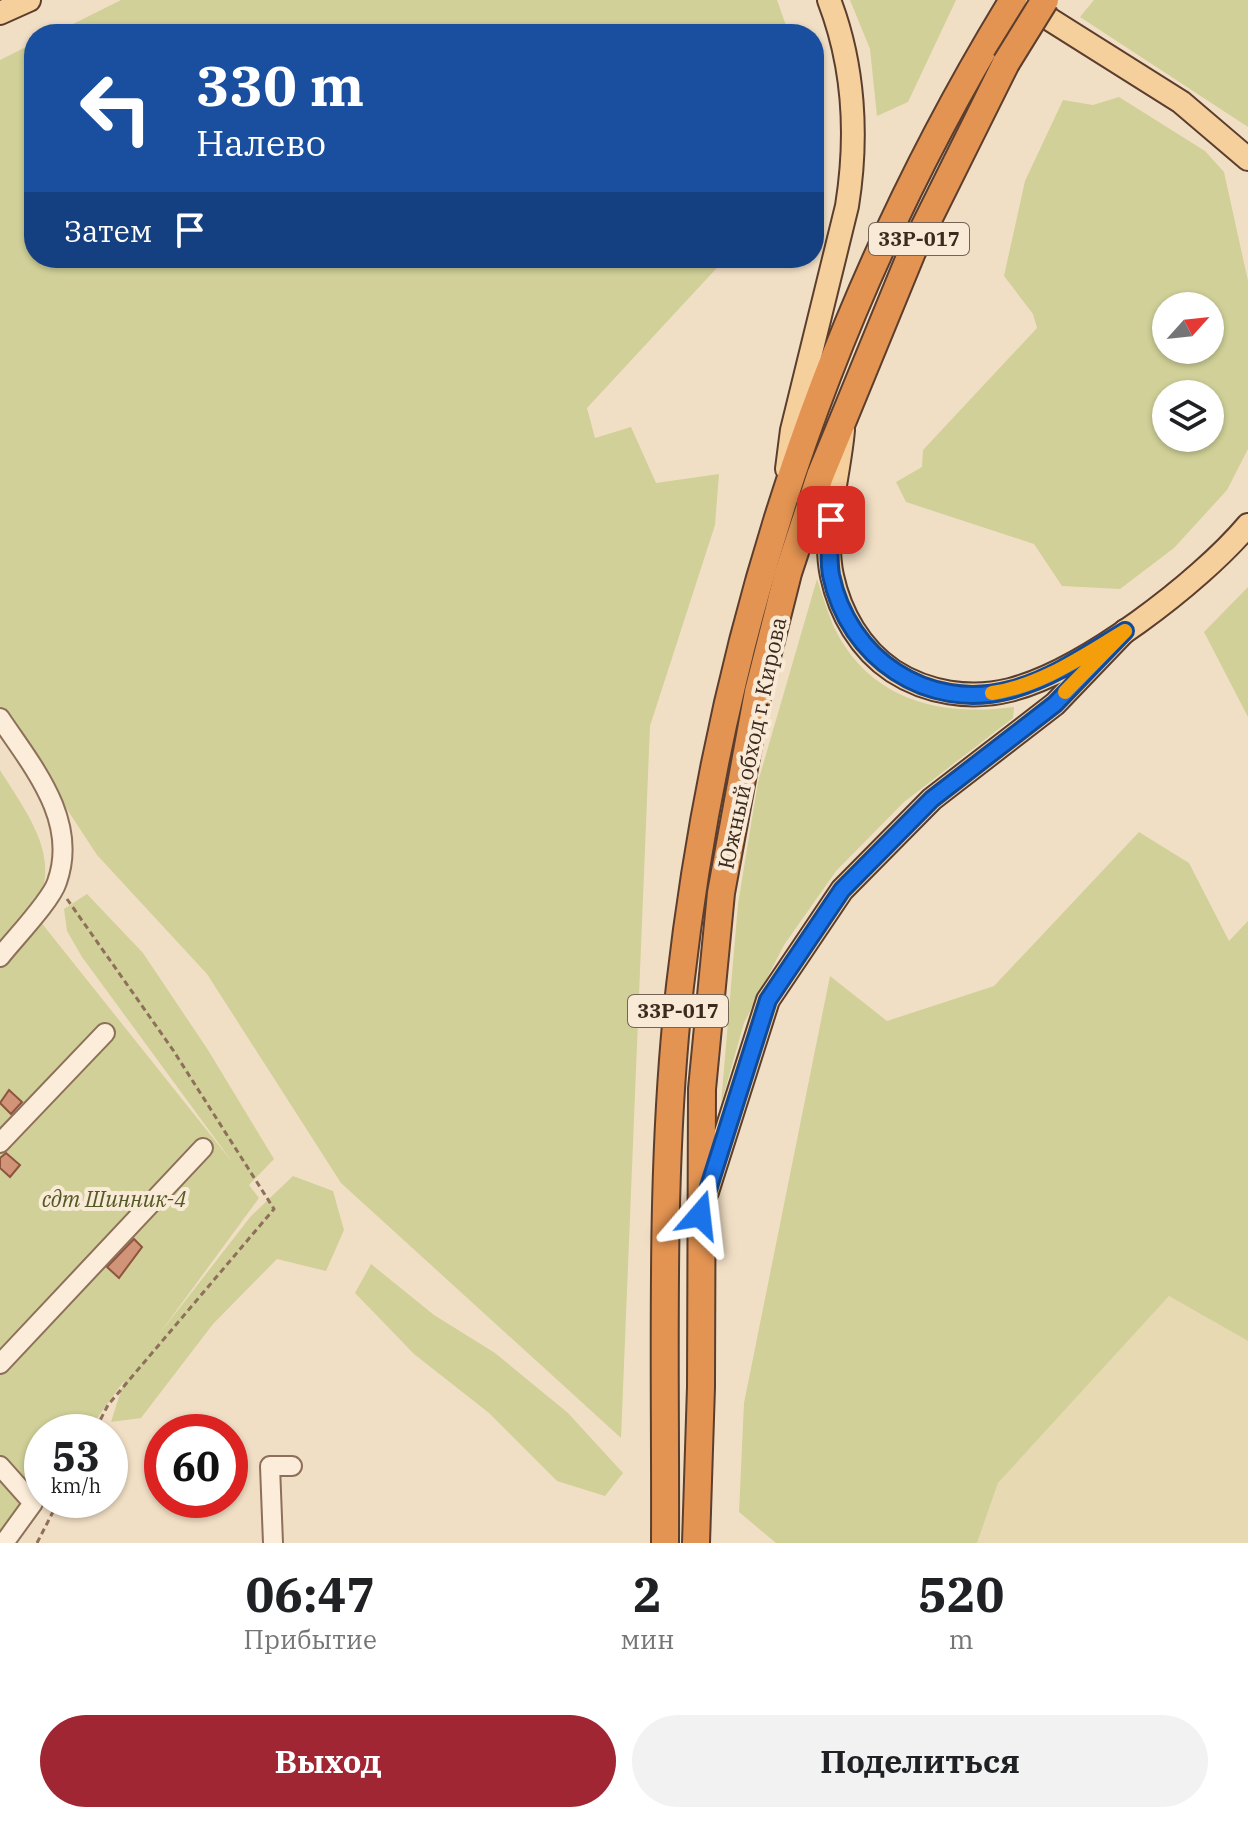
<!DOCTYPE html>
<html lang="ru">
<head>
<meta charset="utf-8">
<style>
  :root { --surface:#fff; --page:#f2f2f2; --text:#202124; --muted:#757577; --accent:#a02634 }
  body { margin:0; font-family:"IBM Plex Serif",serif; background:var(--page); color:var(--text); height:100vh; display:flex; flex-direction:column; font-size:30px; white-space:nowrap }
  * { box-sizing:border-box; margin:0 }
  p { font-size:26px; color:var(--muted) }
  .icon { flex:none; width:44px; height:44px; fill:none; stroke:currentColor; stroke-width:2; stroke-linecap:round; stroke-linejoin:round }
  .map { position:relative; height:1543px; overflow:hidden }
  .drawer { display:flex; flex-direction:column; background:var(--surface); flex:1 }
  .drawer>* { flex:none }
  .top-card { position:absolute; left:24px; top:24px; width:800px; height:244px; border-radius:32px; box-shadow:0 2px 6px #0004; background:#1a4fa0; color:#fff; overflow:hidden }
  .needle { width:52px; rotate:63deg }
  .fabs { position:absolute; left:1152px; top:292px; display:grid; gap:16px }
  .fabs a { display:grid; place-items:center; width:72px; height:72px; border-radius:50%; background:var(--surface); box-shadow:0 2px 6px #0004; font-size:40px }
  .speed { position:absolute; left:24px; top:1414px; display:flex; gap:16px; font-size:40px; font-weight:700; text-align:center }
  .speed>* { display:grid; place-content:center; width:104px; height:104px; border-radius:50%; background:var(--surface); box-shadow:0 2px 6px #0004; line-height:1 }
  .speed small { font-size:20px; font-weight:400 }
  .speed .limit { border:12px solid #d22; background:#fff; color:#111 }
  .pin { position:absolute; display:grid; place-items:center; width:68px; height:68px; color:#fff; margin:-34px; border-radius:16px; box-shadow:0 4px 12px #0006 }
  .me { position:absolute; width:88px; margin:-44px; rotate:17deg; stroke-linejoin:round; filter:drop-shadow(0 0 6px #0008) }
  .turn { display:flex; align-items:center; gap:28px; height:168px; padding:0 40px; font-size:36px }
  .turn .icon { width:104px; height:104px; stroke-width:2.5 }
  .turn b { display:block; font-size:56px; line-height:68px }
  .then { display:flex; align-items:center; height:76px; padding:0 40px; background:#0003; gap:16px; font-size:30px }
  .eta { display:flex; justify-content:space-evenly; align-items:center; height:136px; text-align:center }
  .eta b { font-size:48px; font-weight:800; line-height:56px }
  .action { display:flex; gap:16px; margin-top:auto; padding:16px 40px }
  .action a { flex:1; height:92px; border-radius:48px; background:var(--accent); color:#fff; font-size:32px; font-weight:800; line-height:92px; text-align:center }
  .action a+a { background:var(--page); color:var(--text) }
  .map>svg:first-child { display:block }
  .farmland { fill:#e7d9b2 }
  .green { fill:#d0d098; fill-rule:evenodd }
  .building { fill:#d19479; stroke:#8e553e; stroke-width:2 }
  .lines { fill:none; stroke-linecap:round; stroke-linejoin:round }
  .minor-casing { stroke:#8e705a; stroke-width:22 }
  .major-casing { stroke:#5b3e2e; stroke-width:26 }
  .highway-casing { stroke:#5b3e2e; stroke-width:30 }
  .path { stroke:#8e705a; stroke-width:3; stroke-dasharray:6 4; stroke-linecap:butt }
  .minor { stroke:#fbedd9; stroke-width:18 }
  .major { stroke:#f6d09c; stroke-width:22 }
  .highway { stroke:#e49452; stroke-width:26 }
  .highway-bridge-casing { stroke:#5b3e2e; stroke-width:30; stroke-linecap:butt }
  .highway-bridge { stroke:#e49452; stroke-width:26 }
  .route-casing { stroke:#114b97; stroke-width:20 }
  .route { stroke:#1a73e8; stroke-width:14 }
  .slow { stroke:#f59e0b; stroke-width:14 }
  .labels { text-anchor:middle; stroke-width:8; stroke-linejoin:round; paint-order:stroke }
  .shield { fill:#f8ead6; stroke:#756455; stroke-width:2 }
  .shield-label { font-size:20px; font-weight:bold; fill:#3d2a1e }
  .street-label { font-size:22px; fill:#3d2a1e; stroke:#f8ead6 }
  .park-label { font-size:22px; font-style:italic; fill:#535a24; stroke:#f8ead6 }
</style>
</head>
<body>
<div class="map">
<svg width="1248" height="1543" viewBox="0 0 1248 1543">
  <rect width="100%" height="100%" fill="#f1dfc5"/>
  <path class="farmland" d="M1169 1296 1248 1341V1543H977L998 1483Z"/>
  <g class="green">
    <path d="M121 0H777L789 34H53Z"/>
    <path d="M850 0H956L908 102 877 116 870 49Z"/>
    <path d="M1094 0H1248V127L1080 17Z"/>
    <path d="M34 43V258H726L587 408 595 438 631 427 656 483 719 474 715 525 650 726 621 1438 341 1183 207 974 97 855 0 707V60Z"/>
    <path d="M1119 97 1205 151 1224 172 1248 281V449L1227 490 1174 548 1120 589 1062 586 1034 544 906 502 896 482 922 467 923 450 1037 328 1033 314 1004 276 1025 181 1063 100 1093 105ZM1166 306H1210V350H1166ZM1166 394H1210V438H1166Z"/>
    <path d="M817 579C822 594 827 610 833 625 868 700 939 717 1014 707L1013 718 904 802 836 871 784 945 744 1023 721 1104 738 904 758 782Z"/>
    <path d="M1248 587V717L1204 632Z"/>
    <path d="M0 770C22 806 58 850 41 895 33 914 13 933 0 949Z"/>
    <path d="M1139 832 1189 863 1229 941 1248 921V1341L1169 1296 998 1483 977 1543H776L739 1512 744 1403 830 976 887 1021 994 986Z"/>
    <path d="M87 894 143 953 208 1050 274 1159 249 1185 259 1198 157 1337 251 1216 293 1176 333 1191 344 1230 326 1271 277 1259 213 1324 141 1418 111 1422 124 1381 87 1432H42V1494L15 1543H0V961L36 916 233 1163 82 957 67 931 64 909Z"/>
    <path d="M371 1264 434 1315 495 1353 568 1413 623 1473 605 1496 557 1481 489 1413 414 1354 355 1293Z"/>
  </g>
  <g class="building">
    <path d="M9 1090 22 1102 11 1114 0 1103Z"/>
    <path d="M6 1153 20 1165 10 1177 0 1168V1158Z"/>
    <path d="M134 1239 142 1247 119 1278 107 1267Z"/>
  </g>
  <g class="lines">
    <defs>
      <g id="minor">
        <path d="M0 718C32 766 79 820 57 882 51 901 14 939 0 957"/>
        <path d="M0 1143 105 1033"/>
        <path d="M0 1364 203 1148"/>
        <path d="M0 1466 33 1503 4 1543"/>
        <path d="M273 1543 270 1466H292"/>
      </g>
      <g id="major">
        <path d="M1019 0 1181 102 1248 159"/>
        <path d="M0 13 29 0"/>
        <path d="M843 430C839 477 822 529 832 576 840 613 860 649 893 671 927 693 970 700 1010 690 1084 671 1199 583 1248 525"/>
        <path d="M787 469 792 430 847 206C858 137 854 65 829 0"/>
        <path d="M707 1192 768 1000 842 890 932 799 1055 704 1125 631"/>
      </g>
      <g id="highway">
        <path d="M665 1543C666 1358 659 1170 680 986 720 635 828 302 1013 0"/>
        <path d="M696 1543 701 1387 702 1089 721 893 758 692 788 573 820 476 912 252 1006 63"/>
      </g>
    </defs>
    <use href="#minor" class="minor-casing"/>
    <use href="#major" class="major-casing"/>
    <use href="#highway" class="highway-casing"/>
    <g class="path">
      <path d="M67 899 173 1050 274 1209 108 1405 94 1432"/>
      <path d="M37 1543 59 1500"/>
    </g>
    <use href="#minor" class="minor"/>
    <use href="#major" class="major"/>
    <use href="#highway" class="highway"/>
    <defs>
      <path id="highway-bridge" d="M1006 63 1045 0"/>
    </defs>
    <use href="#highway-bridge" class="highway-bridge-casing"/>
    <use href="#highway-bridge" class="highway-bridge"/>
  </g>
  <g class="lines">
    <defs>
      <path id="route" d="M700 1215 768 1000 842 890 932 799 1055 704 1125 631C1089 653 1052 679 1010 690 927 712 848 658 831 575 828 557 830 538 831 520"/>
    </defs>
    <use href="#route" class="route-casing"/>
    <use href="#route" class="route"/>
    <path class="slow" d="M992 693C1041 686 1083 656 1125 631L1065 692"/>
  </g>
  <g class="labels">
    <g class="shield">
      <rect x="869" y="223" width="100" height="32" rx="6"/>
      <rect x="628" y="995" width="100" height="32" rx="6"/>
    </g>
    <g class="shield-label">
      <text x="919" y="246">33Р-017</text>
      <text x="678" y="1018">33Р-017</text>
    </g>
    <g class="street-label">
      <text transform="translate(752 743) rotate(-78)" y="8">Южный обход г. Кирова</text>
    </g>
    <g class="park-label">
      <text x="114" y="1207">сдт Шинник-4</text>
    </g>
  </g>
</svg>
<div class="fabs">
<a><svg class="needle" viewBox="-14 -14 28 28"><path d="M0-13l5 13h-10z" fill="#e53935"/><path d="M0 13l5-13h-10z" fill="#757577"/></svg></a>
<a><svg class="icon" aria-label="layers" viewBox="0 0 24 24"><path d="M12 4l9 5-9 5-9-5zM3 14l9 5 9-5"/></svg></a>
</div>
<div class="speed"><div>53<small>km/h</small></div><div class="limit">60</div></div>
<div class="pin" style="left:831px;top:520px;background:#d93025"><svg class="icon" aria-label="arrive" viewBox="0 0 24 24"><path d="M6 21V4h12l-3 4 3 4H6"/></svg></div>
<svg class="me" style="left:700px;top:1215px" viewBox="-20 -20 40 40"><path d="M0-17L14 15 0 8-14 15z" fill="#1a73e8" stroke="#fff" stroke-width="4"/></svg>
<div class="top-card">
<div class="turn"><svg class="icon" aria-label="left" viewBox="0 0 24 24"><path d="M17 20v-9H6M10 6l-5 5 5 5"/></svg><div><b>330 m</b>Налево</div></div>
<div class="then">Затем<svg class="icon" aria-label="arrive" viewBox="0 0 24 24"><path d="M6 21V4h12l-3 4 3 4H6"/></svg></div>
</div>
</div>
<section class="drawer">
<div class="eta">
<div><b>06:47</b><p>Прибытие</p></div>
<div><b>2</b><p>мин</p></div>
<div><b>520</b><p>m</p></div>
</div>
<div class="action"><a>Выход</a><a>Поделиться</a></div>
</section>
</body>
</html>
